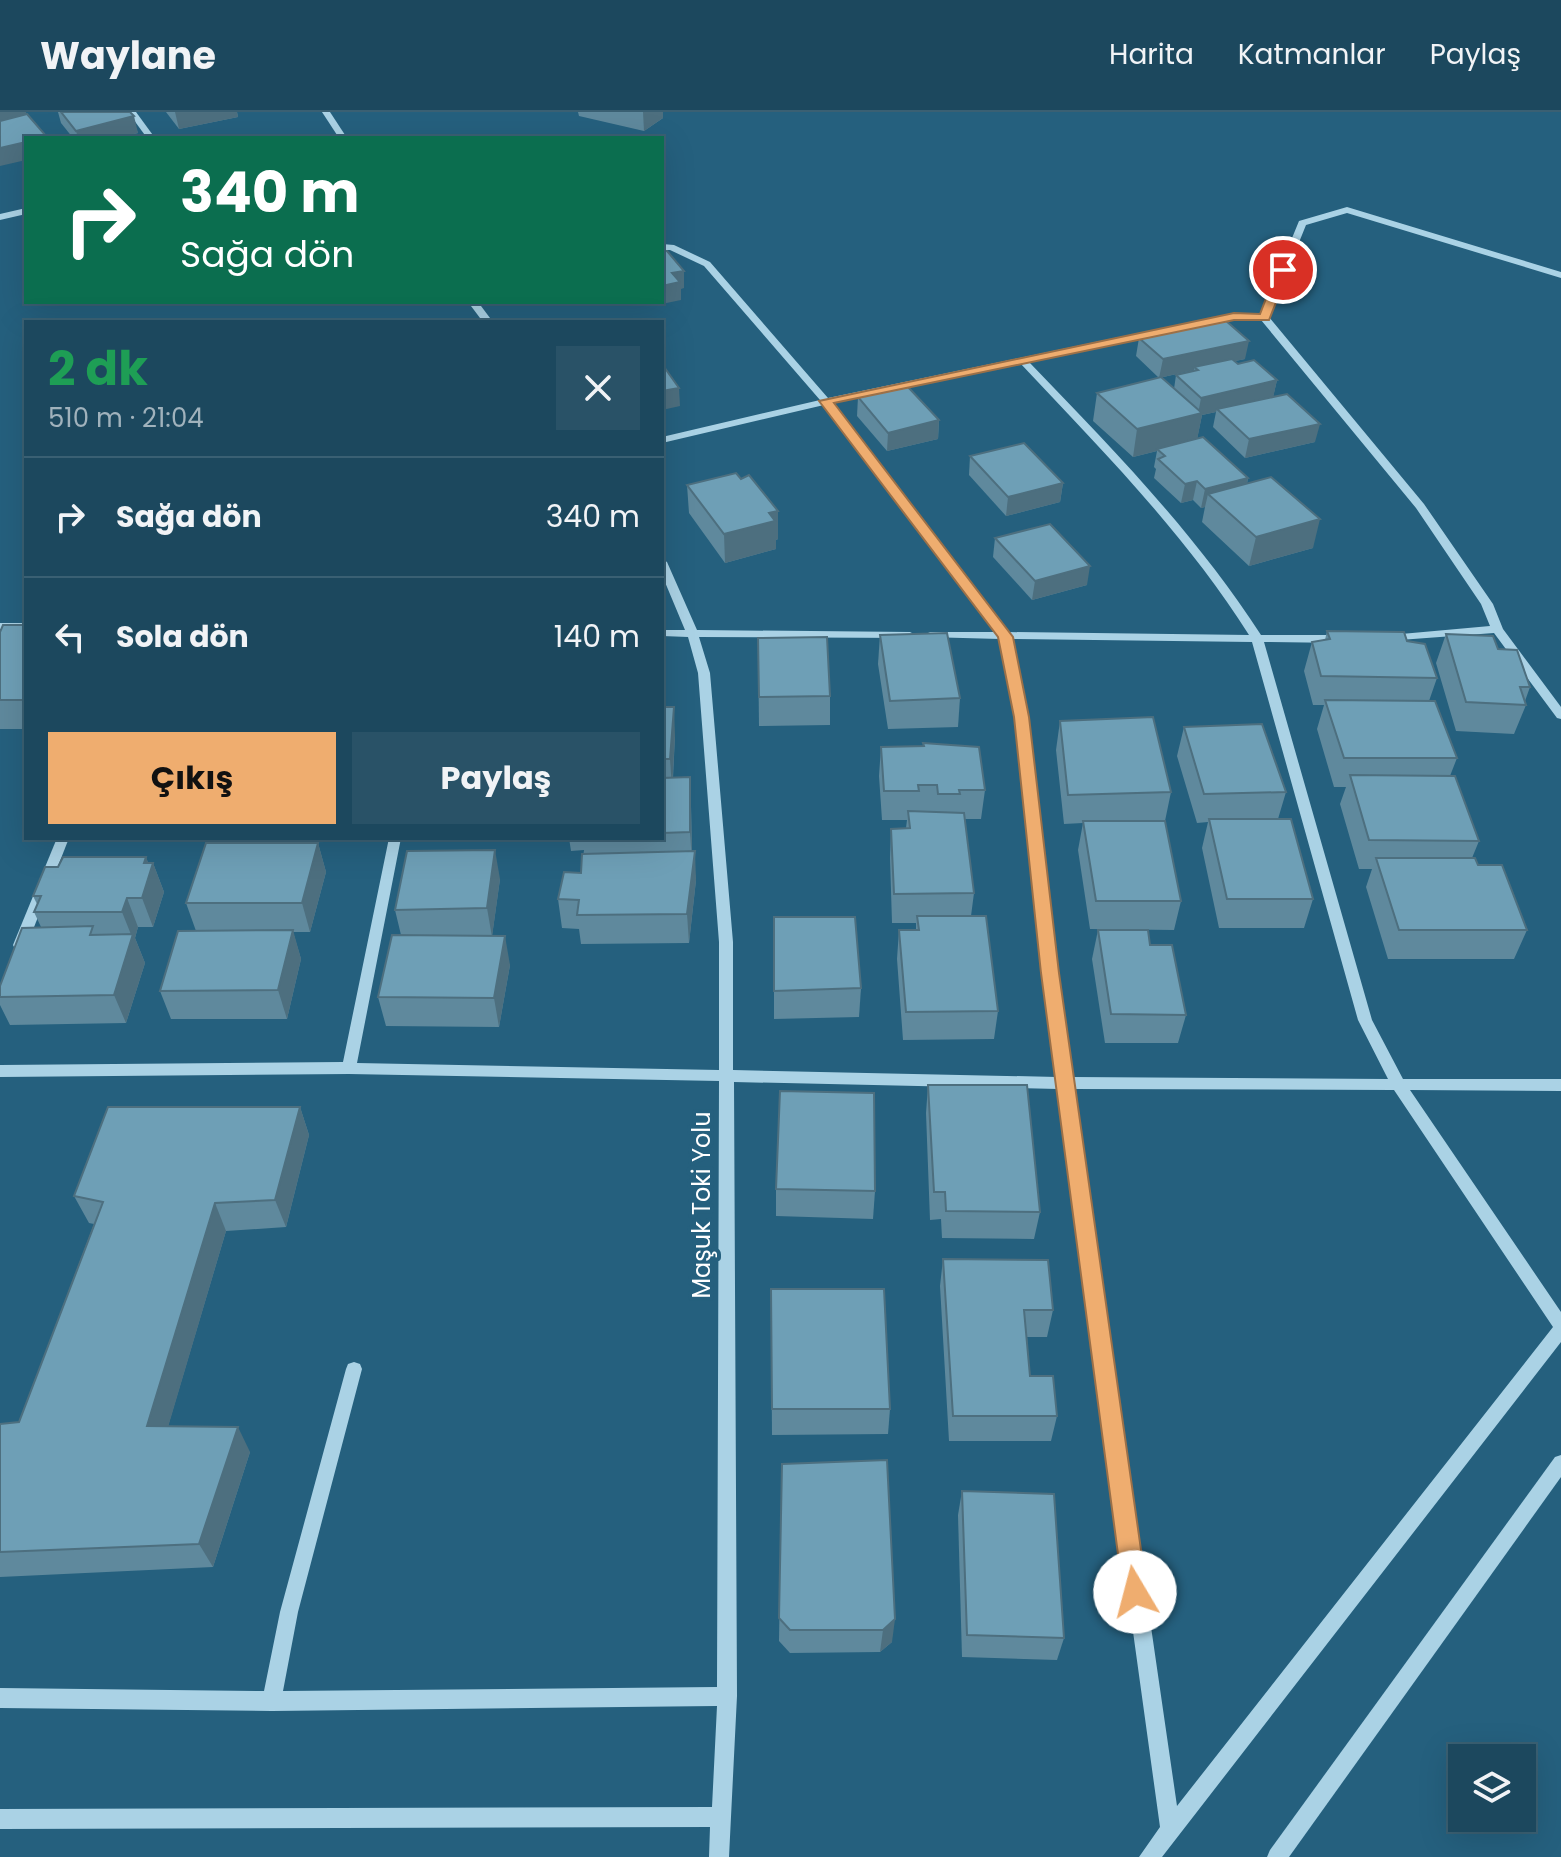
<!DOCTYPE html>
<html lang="tr">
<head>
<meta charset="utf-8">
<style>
  :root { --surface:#1c485e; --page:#295267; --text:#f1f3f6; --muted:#a0b2bc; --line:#3a6073; --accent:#efad6f }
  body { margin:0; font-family:Poppins,sans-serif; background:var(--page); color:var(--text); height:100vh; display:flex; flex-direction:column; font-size:30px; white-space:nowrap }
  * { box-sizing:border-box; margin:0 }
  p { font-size:26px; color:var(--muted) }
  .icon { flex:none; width:44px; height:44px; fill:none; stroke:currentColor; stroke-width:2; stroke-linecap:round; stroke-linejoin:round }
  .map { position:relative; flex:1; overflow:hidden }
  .sheet { position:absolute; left:24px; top:208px; width:640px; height:520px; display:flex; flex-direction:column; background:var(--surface); border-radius:0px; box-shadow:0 8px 32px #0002,0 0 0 2px var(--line) }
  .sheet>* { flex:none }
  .hud { position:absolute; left:24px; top:24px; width:640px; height:168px; border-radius:0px; box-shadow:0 8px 32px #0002,0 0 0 2px var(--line); background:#0b6e4f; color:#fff; overflow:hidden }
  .controls { position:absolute; left:1448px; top:1632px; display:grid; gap:16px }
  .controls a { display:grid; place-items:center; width:88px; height:88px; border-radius:0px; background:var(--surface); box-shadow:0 8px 32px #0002,0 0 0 2px var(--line); font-size:40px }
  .pin { position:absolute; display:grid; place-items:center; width:68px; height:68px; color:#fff; margin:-34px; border:4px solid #fff; border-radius:50%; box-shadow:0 2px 8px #0007 }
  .me { position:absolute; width:88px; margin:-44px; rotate:352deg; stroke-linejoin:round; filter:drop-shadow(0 0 6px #0008) }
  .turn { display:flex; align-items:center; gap:28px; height:168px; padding:0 24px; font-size:36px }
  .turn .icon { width:104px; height:104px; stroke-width:2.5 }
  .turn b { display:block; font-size:56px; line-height:68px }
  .round { display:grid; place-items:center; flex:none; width:84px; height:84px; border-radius:0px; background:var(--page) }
  .head { display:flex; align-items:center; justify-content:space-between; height:136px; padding:0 24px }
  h1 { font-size:48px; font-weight:700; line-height:60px; color:#1e9e55 }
  .action { display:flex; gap:16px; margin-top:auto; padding:16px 24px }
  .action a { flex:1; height:92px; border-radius:0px; background:var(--accent); color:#111; font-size:32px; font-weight:700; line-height:92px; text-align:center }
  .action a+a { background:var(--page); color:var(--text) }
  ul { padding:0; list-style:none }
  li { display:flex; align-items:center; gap:24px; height:120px; padding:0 24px; border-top:2px solid var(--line) }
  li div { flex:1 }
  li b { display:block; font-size:30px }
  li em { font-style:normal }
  header { display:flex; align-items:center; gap:48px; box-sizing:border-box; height:112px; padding:0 40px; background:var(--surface); border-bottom:2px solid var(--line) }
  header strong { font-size:38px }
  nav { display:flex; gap:44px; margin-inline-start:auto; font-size:28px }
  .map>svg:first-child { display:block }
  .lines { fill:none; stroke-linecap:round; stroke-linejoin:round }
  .minor { fill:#aad2e5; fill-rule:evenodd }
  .wall { fill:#5f899d }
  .shaded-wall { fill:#4d6f7f }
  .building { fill:#6e9fb6; stroke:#4d6f7f; stroke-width:2 }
  .route { fill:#efad6f; stroke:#9b7048; stroke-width:2 }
  .labels { text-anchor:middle; stroke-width:8; stroke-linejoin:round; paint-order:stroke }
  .street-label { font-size:24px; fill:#fff; stroke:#25607e }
</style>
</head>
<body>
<header>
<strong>Waylane</strong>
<nav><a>Harita</a><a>Katmanlar</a><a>Paylaş</a></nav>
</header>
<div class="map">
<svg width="1561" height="1745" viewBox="0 0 1561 1745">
  <rect width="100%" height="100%" fill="#25607e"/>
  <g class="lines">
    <g class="minor">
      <path d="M128 0H136L155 26H147Z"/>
      <path d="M322 0H330L347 26H339Z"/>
      <path d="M1347 95 1561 160V166L1347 101 1306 113 1269 205 1424 392 1493 492 1503 517 1561 595V607L1557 606 1494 521 1386 529V525L1390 523 1490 514 1481 492 1416 396 1261 208 1234 207 1029 250C1112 336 1195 421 1261 523H1342L1348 527 1342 531 1264 530 1372 908 1403 967H1561V979L1410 978 1561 1200V1230L1162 1745H1139L1160 1715 1058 977 734 970 737 1584 729 1745H709L710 1715 0 1717V1697L712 1695 717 1594 272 1599 0 1596V1576L264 1579 280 1500 346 1257 348 1252 354 1250 360 1252 362 1257 298 1500 283 1579 717 1575 719 969 349 962 0 965V953L343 950 389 726H401L357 951 719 958V830L698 561 688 525 662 524V518H685L662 463V447L667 450 697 518 910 520 916 523 910 526 699 525 710 561 733 830V958L1057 965 1015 605 1000 527 926 525 924 523 930 520H995L824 293 662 331V325L820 288 704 154 670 138H662V132L674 133 710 150 828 286 1234 201 1261 202 1299 109ZM1020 251C1102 338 1185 422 1249 523L1007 520 832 291ZM1011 527 1252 530 1358 908 1388 967 1072 965 1027 605ZM1073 977 1394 978 1553 1215 1177 1694Z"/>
      <path d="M26 96V102L0 108V102Z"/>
      <path d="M468 190H478L493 210H483Z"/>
      <rect x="0" y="511" width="26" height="6"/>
      <path d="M57 726H69L27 833 20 838 15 837 13 833Z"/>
      <path d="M1561 1343V1365L1289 1745H1267L1270 1738 1555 1345Z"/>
    </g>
  </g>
  <g class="wall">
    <path d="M58 0H130L138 21 118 26H73L61 11Z"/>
    <path d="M166 0H237L238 5 179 17Z"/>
    <path d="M578 0H663V6L644 19 579 4Z"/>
    <path d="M1139 226 1245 247 1235 249 1238 252 1277 268 1273 285 1315 330 1245 346 1213 315 1216 300 1202 303 1197 327 1248 366 1247 372 1313 436 1249 454 1202 410 1205 395 1201 396 1193 388 1181 391 1154 366 1156 357 1154 355 1157 339 1133 345 1093 309 1097 281 1174 277 1176 263 1194 259V258L1159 266 1136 244Z"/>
    <path d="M858 285 939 308 938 327 887 339 857 304Z"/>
    <path d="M970 344 1063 371 1060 390 1006 404 969 363Z"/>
    <path d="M687 373 778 427 776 428V437L725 451 689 401Z"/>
    <path d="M995 426 1087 473 1032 488 993 445Z"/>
    <path d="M26 513V617H0V520Z"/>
    <path d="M1327 519 1407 529 1437 566 1429 589 1457 646 1450 664 1479 729 1472 746 1527 818 1514 847H1388L1366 775 1372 757H1359L1340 692 1346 675H1334L1317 617 1324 593H1313L1304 559 1312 530 1325 528Z"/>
    <path d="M1446 522 1498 537 1530 575 1525 589 1526 593 1514 622 1456 619 1436 551Z"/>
    <path d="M880 523 960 586 958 615 888 617 878 552Z"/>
    <path d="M758 526 830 584V613L759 614Z"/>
    <path d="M662 595 675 624 673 666 691 694 692 739 696 768 689 831 581 832 579 817 562 816 558 787 581 761 584 738 571 739 569 726H662Z"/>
    <path d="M1060 609 1171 680 1165 709 1181 789 1174 818 1090 817 1078 738 1083 711 1064 712 1056 638Z"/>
    <path d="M1184 615 1286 680 1278 707 1313 787 1304 816H1219L1202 736 1208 710 1197 711 1177 644Z"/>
    <path d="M923 631 985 678 981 707H965L974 781 971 804 998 899 994 927 903 928 897 847 899 818H916V811H892L890 746 891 717 906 716 907 708H882L879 664 881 635 923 634Z"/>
    <path d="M231 726H327L326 730 232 731Z"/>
    <path d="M318 731 326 760 310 820H293L301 847 287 907H171L160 879 196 819 186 791Z"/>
    <path d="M146 745 148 751H153L164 780 153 815H138L135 826 145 851 126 911 10 913 0 893V874L41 815 34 800 37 792 33 784 58 755Z"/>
    <path d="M500 767 492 824 510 853 499 915 386 914 378 885 401 823 395 798Z"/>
    <path d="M774 805 861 876 859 905 774 907Z"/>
    <path d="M1098 818 1150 833 1186 903 1178 931H1105L1092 847Z"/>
    <path d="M928 973 1040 1100 1034 1127 942 1126 941 1107 930 1108 926 1001Z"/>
    <path d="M300 995 309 1023 286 1115 226 1119 168 1314 250 1340 213 1455 0 1465V1312L19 1310 94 1112 89 1111 74 1084Z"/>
    <path d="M776 1077 875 1079 873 1107 776 1104Z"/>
    <path d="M943 1147 1053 1198 1047 1225H1027L1030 1264 1057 1304 1051 1329H949L940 1174Z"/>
    <path d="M771 1177 890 1297 888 1322 772 1323Z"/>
    <path d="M782 1352 892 1530 880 1540 790 1541 779 1529Z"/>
    <path d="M962 1379 1064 1526 1057 1548 962 1545 958 1403Z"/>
  </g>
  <g class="shaded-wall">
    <path d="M0 0H26L29 11 0 17Z"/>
    <path d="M175 0H237L238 5 179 17Z"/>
    <path d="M643 0H663V6L644 19Z"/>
    <path d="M134 4 138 21 118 26H78L76 19Z"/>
    <path d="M26 30V48L0 54V36Z"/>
    <path d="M684 159V176L681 177V188L652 194V190H662V174L672 161Z"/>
    <path d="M1249 229 1245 247 1197 257 1194 255V258L1159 266 1163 247Z"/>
    <path d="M1277 268 1273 286 1217 297 1216 300 1202 303 1197 328 1157 337V339L1133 345 1137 317 1198 302 1201 286Z"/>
    <path d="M679 276 680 294 662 298V279Z"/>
    <path d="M939 308 938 327 887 339 888 321Z"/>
    <path d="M1320 312 1315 330 1245 346 1249 327Z"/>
    <path d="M1248 366 1244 385 1208 382 1205 395 1201 396 1205 377Z"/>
    <path d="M1197 369 1193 388 1181 391 1185 372Z"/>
    <path d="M1063 371 1060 390 1006 404 1008 385Z"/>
    <path d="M778 399V427L776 428V437L725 451 724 422 769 401Z"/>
    <path d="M1320 407 1313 436 1249 454 1256 425Z"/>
    <path d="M1090 454 1087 473 1032 488 1035 469Z"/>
    <path d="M674 595 675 624 672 676 670 647Z"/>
    <path d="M690 665 691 694 692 749 690 720Z"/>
    <path d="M318 731 326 760 310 820 302 791Z"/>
    <path d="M495 738 500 767 492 825 487 796Z"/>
    <path d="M695 739 696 768 689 831 687 802Z"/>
    <path d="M146 745 151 758 153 751 164 780 153 815 142 786 144 751Z"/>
    <path d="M127 786 138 815 135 826 145 851 126 911 114 883 132 825 122 800Z"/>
    <path d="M293 818 301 847 287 907 278 878Z"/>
    <path d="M505 824 510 853 499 915 494 886Z"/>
    <path d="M300 995 309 1023 286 1115 275 1088Z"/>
    <path d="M215 1091 226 1119 161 1339 147 1314Z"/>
    <path d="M238 1315 250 1340 213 1455 199 1432Z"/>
    <path d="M895 1507 892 1530 880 1540 883 1518Z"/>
  </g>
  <g class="building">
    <path d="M61 0H130L134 4 76 19Z"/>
    <path d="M27 2 47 25 26 26V30L0 36V9Z"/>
    <path d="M662 139H667L684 159 672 161 680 170 662 174Z"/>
    <path d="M1225 208 1249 229 1163 247 1139 226Z"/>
    <path d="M1232 247 1238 252 1254 248 1277 268 1201 286 1176 263 1198 258 1194 255Z"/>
    <path d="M662 252 679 276 662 279Z"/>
    <path d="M1161 265 1202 301 1137 317 1097 281Z"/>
    <path d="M908 275 939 308 888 321 858 285Z"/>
    <path d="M1287 282 1320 312 1249 327 1217 297Z"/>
    <path d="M1203 325 1248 366 1205 377 1197 369 1185 372 1158 347 1165 344 1157 337Z"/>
    <path d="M1024 331 1063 371 1008 385 970 344Z"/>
    <path d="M736 361 741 367 749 363 778 399 769 401 775 409 724 422 687 373Z"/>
    <path d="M1271 365 1320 407 1256 425 1208 382Z"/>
    <path d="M1050 412 1090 454 1035 469 995 426Z"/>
    <path d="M3 513H26V588H0V520Z"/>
    <path d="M1327 519 1404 520 1407 529 1425 532 1437 566 1321 564 1312 530 1330 527Z"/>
    <path d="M947 521 960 586 890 589 880 523Z"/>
    <path d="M1446 522 1493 524 1498 537 1517 538 1530 575H1520L1526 593 1466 590Z"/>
    <path d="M827 525 830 584 759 585 758 526Z"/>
    <path d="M1325 588 1435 589 1457 646H1344Z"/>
    <path d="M662 595H674L670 647H662Z"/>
    <path d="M1153 605 1171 680 1068 683 1060 609Z"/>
    <path d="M1262 612 1286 680 1204 682 1184 615Z"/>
    <path d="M923 631 979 635 985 678H959L960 682H938L937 673H918L919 679H884L881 635 924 634Z"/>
    <path d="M1350 663 1455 664 1479 729 1369 728Z"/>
    <path d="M690 665V720L662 721V666Z"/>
    <path d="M908 699 964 701 974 781 894 782 891 717 910 716Z"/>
    <path d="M1209 707H1291L1313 787H1227Z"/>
    <path d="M1083 709H1165L1181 789H1096Z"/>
    <path d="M206 731H318L302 791H186Z"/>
    <path d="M495 738 487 796 395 798 407 739Z"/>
    <path d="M695 739 687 802 577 803 579 788 558 787 564 760 581 761 582 742Z"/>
    <path d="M63 745H146L144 751H153L142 786H127L122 800H34L41 784H33L45 755H58Z"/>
    <path d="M1376 746H1475L1478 753H1502L1527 818H1399Z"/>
    <path d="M917 804H986L998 899 906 900 899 818H919Z"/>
    <path d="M774 805H855L861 876 774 879Z"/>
    <path d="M93 814 90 823 133 822 114 883 0 885V874L22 816Z"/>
    <path d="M293 818 278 878 160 879 178 819Z"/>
    <path d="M1098 818H1148L1150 833H1172L1186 903 1111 902Z"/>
    <path d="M392 823 505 824 494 886 378 885Z"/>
    <path d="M928 973H1027L1040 1100 946 1099 945 1080H934Z"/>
    <path d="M780 979 874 981 875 1079 776 1077Z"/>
    <path d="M108 995H300L275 1088 215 1091 147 1314 238 1315 199 1432 0 1440V1312L19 1310 103 1090 74 1084Z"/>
    <path d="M943 1147 1048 1148 1053 1198H1024L1030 1264H1053L1057 1304H953Z"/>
    <path d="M771 1177H884L890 1297H772Z"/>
    <path d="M887 1348 895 1507 883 1518H790L779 1506 782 1352Z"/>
    <path d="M962 1379 1054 1382 1064 1526 967 1523Z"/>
  </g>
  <path class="route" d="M1283 155 1289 158 1269 208H1234L834 291 1013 525 1029 605 1059 861 1147 1480 1143 1489 1135 1492 1126 1489 1123 1480 1041 861 1014 605 998 525 819 289 1234 201 1260 202 1277 158Z"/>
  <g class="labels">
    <g class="street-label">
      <text transform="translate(702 1093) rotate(-90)" y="8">Maşuk Toki Yolu</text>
    </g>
  </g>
</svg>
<div class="controls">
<a><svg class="icon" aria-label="layers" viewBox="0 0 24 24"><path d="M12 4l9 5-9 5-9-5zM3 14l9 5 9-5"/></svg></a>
</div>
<div class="pin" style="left:1283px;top:158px;background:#d93025"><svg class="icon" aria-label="arrive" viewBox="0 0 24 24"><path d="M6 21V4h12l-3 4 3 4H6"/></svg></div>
<svg class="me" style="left:1135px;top:1480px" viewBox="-20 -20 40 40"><circle r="19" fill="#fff"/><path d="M0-13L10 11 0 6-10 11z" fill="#efad6f"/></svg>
<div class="hud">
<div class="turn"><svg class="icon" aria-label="right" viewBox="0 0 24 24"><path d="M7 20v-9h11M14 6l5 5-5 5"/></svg><div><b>340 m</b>Sağa dön</div></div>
</div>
<section class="sheet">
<div class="head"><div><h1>2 dk</h1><p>510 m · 21:04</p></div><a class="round"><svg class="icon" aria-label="close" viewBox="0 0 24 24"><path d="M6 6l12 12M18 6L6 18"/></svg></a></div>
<ul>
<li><svg class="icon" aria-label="right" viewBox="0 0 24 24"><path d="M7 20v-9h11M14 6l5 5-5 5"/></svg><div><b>Sağa dön</b></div><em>340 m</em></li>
<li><svg class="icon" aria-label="left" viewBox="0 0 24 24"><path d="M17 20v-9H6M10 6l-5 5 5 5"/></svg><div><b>Sola dön</b></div><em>140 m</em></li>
</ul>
<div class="action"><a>Çıkış</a><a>Paylaş</a></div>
</section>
</div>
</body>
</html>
